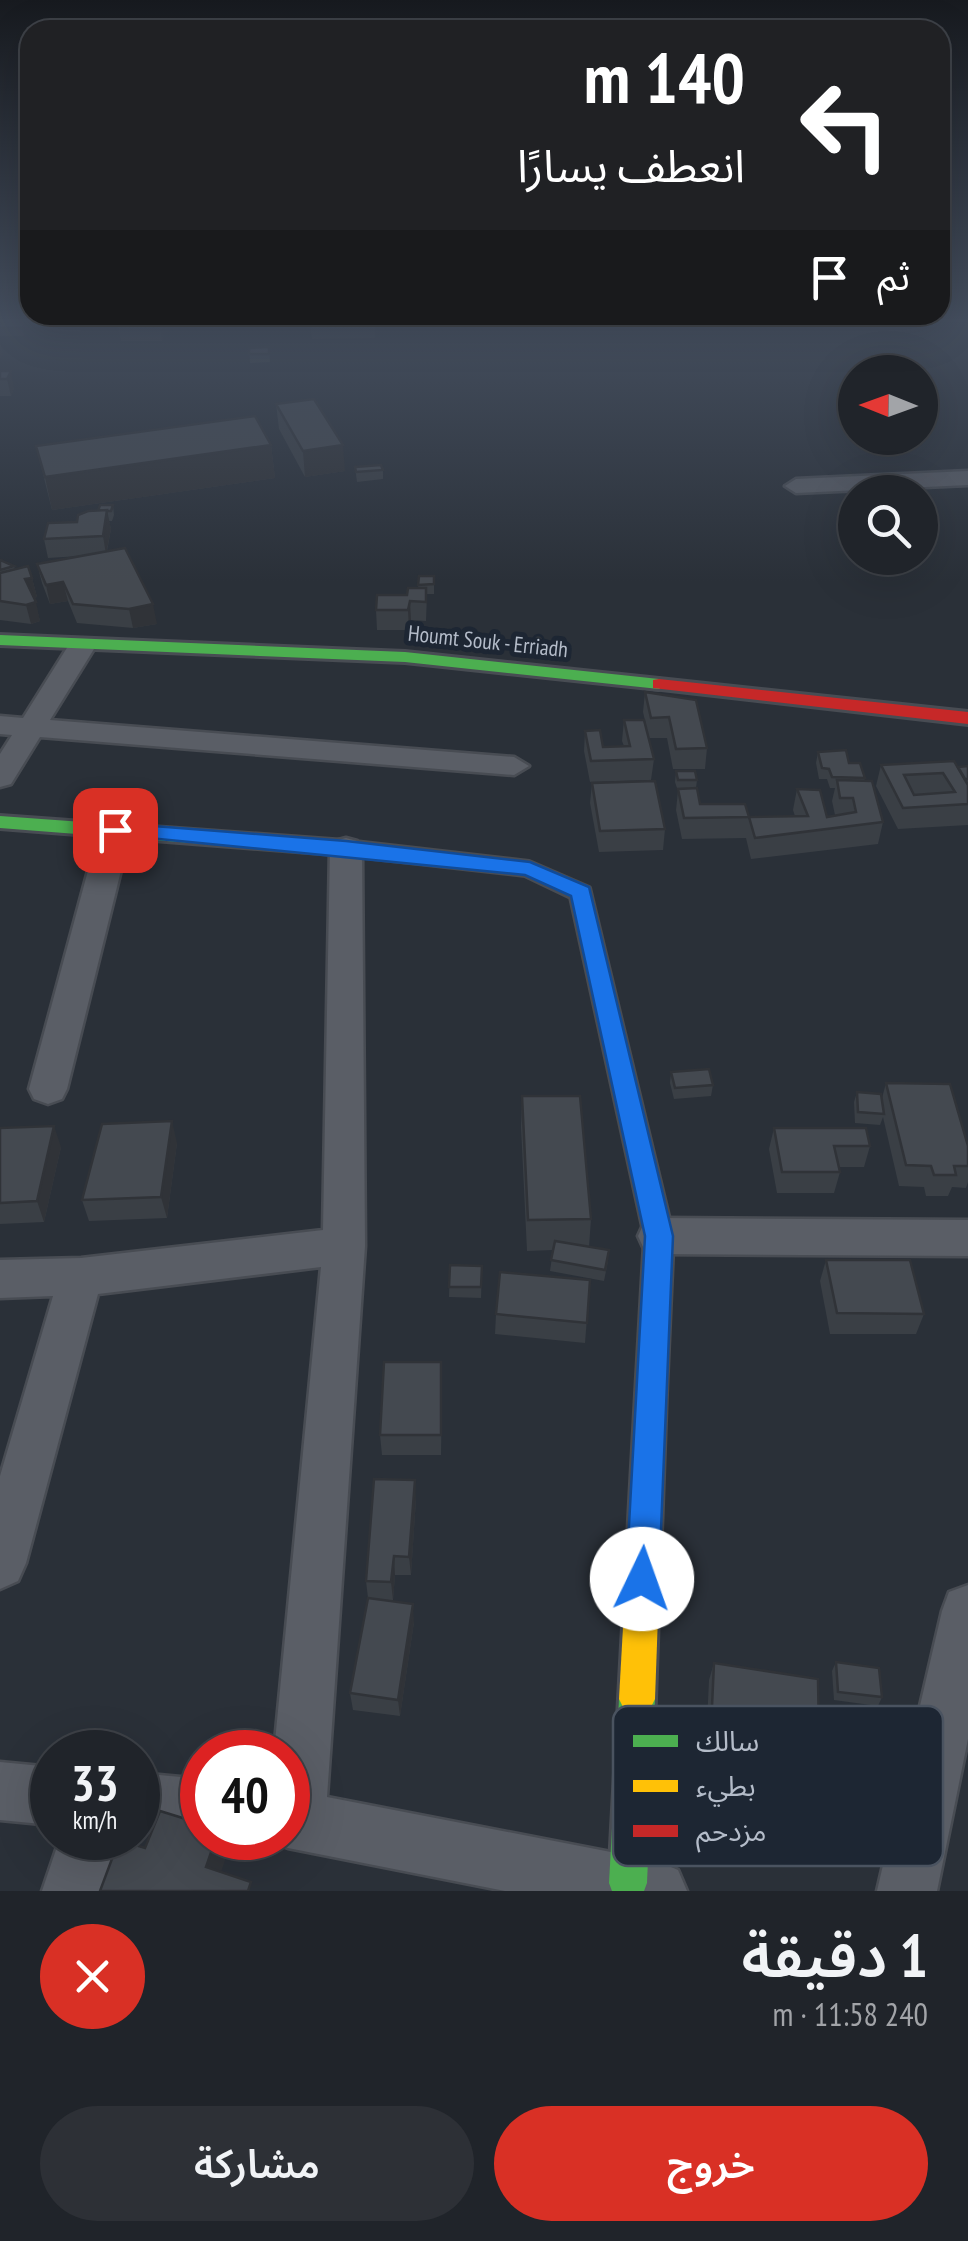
<!DOCTYPE html>
<html lang="ar">
<head>
<meta charset="utf-8">
<style>
  :root { --surface:#20242a; --page:#2d3036; --text:#f1f3f6; --muted:#a2a4a8; --line:#3d4147; --accent:#d93025 }
  body { margin:0; font-family:"PT Sans Narrow","Noto Sans Arabic",sans-serif; background:var(--page); color:var(--text); direction:rtl; height:100vh; display:flex; flex-direction:column; font-size:38px; white-space:nowrap }
  * { box-sizing:border-box; margin:0 }
  p { font-size:32px; color:var(--muted) }
  .icon { flex:none; width:55px; height:55px; fill:none; stroke:currentColor; stroke-width:2; stroke-linecap:round; stroke-linejoin:round }
  .map { position:relative; height:1891px; overflow:hidden; direction:ltr }
  .drawer { display:flex; flex-direction:column; background:var(--surface); flex:1 }
  .drawer>* { flex:none }
  .banner { position:absolute; left:20px; top:20px; width:930px; height:305px; border-radius:30px; box-shadow:0 10px 40px #0002,0 0 0 2px var(--line); direction:rtl; background:#202124; color:#fff; overflow:hidden }
  .needle { width:65px; rotate:271deg }
  .fabs { position:absolute; left:838px; top:355px; display:grid; gap:20px }
  .fabs a { display:grid; place-items:center; width:100px; height:100px; border-radius:50%; background:var(--surface); box-shadow:0 10px 40px #0002,0 0 0 2px var(--line); font-size:50px }
  .speed { position:absolute; left:30px; top:1730px; display:flex; gap:20px; font-size:50px; font-weight:700; text-align:center }
  .speed>* { display:grid; place-content:center; width:130px; height:130px; border-radius:50%; background:var(--surface); box-shadow:0 10px 40px #0002,0 0 0 2px var(--line); line-height:1 }
  .speed small { font-size:25px; font-weight:400 }
  .speed .limit { border:15px solid #d22; background:#fff; color:#111 }
  .pin { position:absolute; display:grid; place-items:center; width:85px; height:85px; color:#fff; margin:-42px; border-radius:20px; box-shadow:0 5px 15px #0006 }
  .me { position:absolute; width:110px; margin:-55px; rotate:3deg; stroke-linejoin:round; filter:drop-shadow(0 0 8px #0008) }
  .turn { display:flex; align-items:center; gap:35px; height:210px; padding:0 40px; font-size:45px }
  .turn .icon { width:130px; height:130px; stroke-width:2.5 }
  .turn b { display:block; font-size:70px; line-height:85px }
  .then { display:flex; align-items:center; height:95px; padding:0 40px; background:#0003; gap:20px; font-size:38px }
  .round { display:grid; place-items:center; flex:none; width:105px; height:105px; border-radius:52px; background:var(--page) }
  .summary { display:flex; align-items:center; justify-content:space-between; height:170px; padding:0 40px }
  h1 { font-size:60px; font-weight:600; line-height:75px }
  .button { display:flex; gap:20px; margin-top:auto; padding:20px 40px }
  .button a { flex:1; height:115px; border-radius:60px; background:var(--accent); color:#fff; font-size:40px; font-weight:600; line-height:115px; text-align:center }
  .button a+a { background:var(--page); color:var(--text) }
  .map>svg:first-child { display:block }
  .lines { fill:none; stroke-linecap:round; stroke-linejoin:round }
  .street-casing { stroke:#484c53; stroke-width:5 }
  .fast-casing { stroke:#484c53; stroke-width:6 }
  .slow-casing { stroke:#484c53; stroke-width:6 }
  .jam-casing { stroke:#484c53; stroke-width:6 }
  .street { fill:#5a5e66; fill-rule:evenodd }
  .fast { fill:#4caf50; fill-rule:evenodd }
  .slow { fill:#ffc107; fill-rule:evenodd }
  .jam { fill:#c62828; fill-rule:evenodd }
  .wall { fill:#3a3f45 }
  .shaded-wall { fill:#303338 }
  .building { fill:#444950; stroke:#303338; stroke-width:2.5; fill-rule:evenodd }
  .route { fill:#1a73e8; stroke:#114b97; stroke-width:2.5 }
  .labels { text-anchor:middle; stroke-width:10; stroke-linejoin:round; paint-order:stroke }
  .far-street-label { font-size:22px; fill:#b4bcc9; stroke:#1d2633 }
  .key { fill:#1d2633; stroke:#4a5360; stroke-width:2.5 }
  .key-label { font-size:28px; fill:#b4bcc9 }
</style>
</head>
<body>
<div class="map">
<svg width="968" height="1891" viewBox="0 0 968 1891">
  <rect width="100%" height="100%" fill="#2a3038"/>
  <g class="lines">
    <defs>
      <g id="street">
        <path d="M968 471V485L796 493 785 486 796 479Z"/>
        <path d="M80 641 94 649 50 720 514 757 529 766 514 775 40 737 11 784 0 787V754L12 735 0 734V716L23 718 70 643Z"/>
        <path d="M115 820 131 830 67 1089 62 1099 48 1104 34 1099 29 1089 99 830Z"/>
        <path d="M346 838 357 841 362 848 365 1246 327 1797 657 1861 678 1870 687 1891H505L288 1848 267 1840 288 1838V1752H274L321 1267 98 1294 26 1563 18 1581 0 1589V1476L53 1296 0 1298V1260L81 1258 323 1230 330 848 335 841Z"/>
        <path d="M659 1218 968 1220V1256L659 1254 644 1249 638 1236 644 1223Z"/>
        <path d="M968 1585V1739L937 1891H877L942 1611 949 1592Z"/>
        <path d="M0 1762 52 1767V1825L0 1820Z"/>
        <path d="M138 1773 202 1779V1837L138 1831Z"/>
        <path d="M60 1838H118L102 1891H42Z"/>
      </g>
      <g id="fast">
        <path d="M0 635 405 652 659 679 668 684 659 689 405 662 0 645Z"/>
        <path d="M0 816 346 841 529 862 589 888 673 1236 666 1394 662 1404 651 1408 640 1404 636 1394 645 1236 571 897 525 875 346 855 0 828Z"/>
        <path d="M637 1681 649 1687 655 1699 647 1883 644 1891H612L609 1883 619 1699 625 1687Z"/>
      </g>
      <path id="slow" d="M651 1380 662 1384 666 1394 655 1699 649 1711 637 1717 625 1711 619 1699 636 1394 640 1384Z"/>
      <path id="jam" d="M659 679 968 712V724L653 688V680Z"/>
    </defs>
    <use href="#street" class="street-casing"/>
    <use href="#fast" class="fast-casing"/>
    <use href="#slow" class="slow-casing"/>
    <use href="#jam" class="jam-casing"/>
    <use href="#street" class="street"/>
    <use href="#fast" class="fast"/>
    <use href="#slow" class="slow"/>
    <use href="#jam" class="jam"/>
  </g>
  <g class="wall">
    <path d="M121 318H167L168 325 162 341H121L118 325Z"/>
    <path d="M375 318V338L312 339 310 323Z"/>
    <path d="M0 324 33 325 24 336H0Z"/>
    <path d="M269 347 270 362 250 363 249 348Z"/>
    <path d="M0 371 14 388 11 396H0Z"/>
    <path d="M276 404 345 471 305 477 279 429Z"/>
    <path d="M271 445 275 478 52 510 36 446Z"/>
    <path d="M355 467 383 470V479L357 482Z"/>
    <path d="M113 505 114 515 112 521H109L111 529 107 551 157 624 133 628 77 623 68 601 50 604 42 583 37 564 80 556 48 558 44 539Z"/>
    <path d="M0 560 14 566 15 569 32 578 37 597 34 598 40 621 31 624 0 620Z"/>
    <path d="M419 576H434V594H427L426 621 411 620 409 630H377L376 610 418 588Z"/>
    <path d="M645 692 707 748 705 769H673L667 738H649L643 712Z"/>
    <path d="M624 720 654 759 651 780 590 782 584 751 585 731 603 747 624 746 622 741Z"/>
    <path d="M818 752 849 763 865 778 864 781 883 822 878 844 751 859 746 838 682 839 676 810 678 791 675 782 676 771 697 780 696 788 700 804 749 817 795 816 793 810 797 789 827 817 835 815 832 801 835 788H830L827 779H819L816 763Z"/>
    <path d="M881 765 968 766V825L898 829 876 786Z"/>
    <path d="M592 783 665 829 663 850 599 852 590 803Z"/>
    <path d="M671 1072 713 1085 711 1096 674 1099 670 1083Z"/>
    <path d="M886 1083 968 1146V1182L966 1188 952 1187 948 1196H926L924 1187 899 1186 883 1117 880 1125 855 1123 854 1102 857 1092 882 1098Z"/>
    <path d="M522 1096 591 1219 589 1247 608 1261 604 1281 550 1271 553 1250 527 1251 521 1127Z"/>
    <path d="M0 1128 61 1147 44 1222 0 1224Z"/>
    <path d="M774 1128 870 1146 864 1167H839L840 1172 834 1193H777L769 1149Z"/>
    <path d="M177 1143 167 1218 89 1221 82 1200Z"/>
    <path d="M826 1260 924 1314 916 1334H830L820 1281Z"/>
    <path d="M450 1265 482 1266 481 1298 449 1297Z"/>
    <path d="M590 1280 585 1343 495 1334 496 1314Z"/>
    <path d="M442 1383 441 1455H382L380 1435Z"/>
    <path d="M416 1499 411 1575H395L393 1600H382L414 1622 400 1716 353 1710 350 1693 368 1598 366 1581Z"/>
    <path d="M836 1662 882 1697 878 1706 834 1700 832 1671Z"/>
    <path d="M714 1663 820 1791 813 1806 704 1788 709 1680Z"/>
  </g>
  <g class="shaded-wall">
    <path d="M30 318 33 325 24 336 22 328Z"/>
    <path d="M162 318H167L168 325 162 341 160 325Z"/>
    <path d="M0 339 3 354 0 358Z"/>
    <path d="M11 371 14 388 11 396 7 379Z"/>
    <path d="M271 445 275 478 52 510 45 477Z"/>
    <path d="M343 445 345 471 305 477 303 451Z"/>
    <path d="M107 510 111 529 106 554 103 536Z"/>
    <path d="M32 578 37 597 30 599 25 579Z"/>
    <path d="M63 582 68 601 50 604 46 585Z"/>
    <path d="M410 601 411 620 409 630 408 610Z"/>
    <path d="M36 602 40 621 31 624 26 605Z"/>
    <path d="M153 604 157 624 133 628 129 609Z"/>
    <path d="M172 1121 177 1143 167 1218 161 1197Z"/>
    <path d="M54 1126 61 1147 44 1222 37 1201Z"/>
    <path d="M415 1480 416 1499 411 1575 409 1557Z"/>
    <path d="M394 1556 395 1575 393 1600 391 1582Z"/>
    <path d="M413 1604 414 1622 400 1716 398 1700Z"/>
    <path d="M216 1838H223L228 1851 216 1888 206 1867Z"/>
  </g>
  <g class="building">
    <path d="M4 318H30L22 328H0V324Z"/>
    <path d="M121 318H162L160 325H118Z"/>
    <path d="M311 318H375L374 322 310 323Z"/>
    <path d="M269 347V354H249V348Z"/>
    <path d="M0 371H11L7 379H0Z"/>
    <path d="M314 399 343 445 303 451 276 404Z"/>
    <path d="M255 416 271 445 45 477 36 446Z"/>
    <path d="M381 465 383 470 356 472 355 467Z"/>
    <path d="M100 505H113L111 511H98Z"/>
    <path d="M107 510 103 536 44 539 48 523 77 522 78 515 88 511Z"/>
    <path d="M125 548 153 604 129 609 73 604 63 582 46 585 37 564Z"/>
    <path d="M0 560 14 566 0 570Z"/>
    <path d="M28 566 32 578 25 579 36 602 26 605 0 601V573Z"/>
    <path d="M419 576H434V584L418 585Z"/>
    <path d="M408 588H426V602L410 601 408 610H376L377 595H407Z"/>
    <path d="M645 692 696 700 707 748 676 749 669 717 651 718Z"/>
    <path d="M624 720H644L654 759 591 761 585 731 600 730 603 747 630 746Z"/>
    <path d="M846 750 849 763H860L865 778 832 777 829 769 822 768 818 752Z"/>
    <path d="M954 761 968 785V804L903 808 881 765ZM943 773 955 792 914 795 904 775Z"/>
    <path d="M968 766V779H965L958 767Z"/>
    <path d="M676 771H695L697 780H678Z"/>
    <path d="M837 780 872 781 883 822 755 838 749 817 808 816 797 789 820 790 827 817 856 812 853 798H840Z"/>
    <path d="M655 781 665 829 600 831 592 783Z"/>
    <path d="M697 788 700 804H745L749 817 684 818 678 789Z"/>
    <path d="M709 1069 713 1085 675 1088 671 1072Z"/>
    <path d="M886 1083 950 1084 968 1146V1166H954L956 1175H934L931 1166 906 1165Z"/>
    <path d="M857 1092 881 1094 884 1114 858 1112Z"/>
    <path d="M522 1096H580L591 1219 528 1220Z"/>
    <path d="M172 1121 161 1197 82 1200 102 1124Z"/>
    <path d="M54 1126 37 1201 0 1203V1128Z"/>
    <path d="M774 1128H866L870 1146H834L840 1172H782Z"/>
    <path d="M555 1241 609 1250 605 1270 551 1260Z"/>
    <path d="M826 1260H910L924 1314 837 1313Z"/>
    <path d="M450 1265 482 1266 481 1287H449Z"/>
    <path d="M500 1272 590 1280 587 1323 496 1314Z"/>
    <path d="M384 1362H441V1435H380Z"/>
    <path d="M374 1479 415 1480 409 1557 394 1556 391 1582 366 1581Z"/>
    <path d="M368 1598 413 1604 398 1700 350 1693Z"/>
    <path d="M836 1662 879 1668 882 1697 838 1692Z"/>
    <path d="M714 1663 818 1679 820 1791 709 1772Z"/>
    <path d="M160 1811 202 1824V1838H216L206 1867 251 1882 248 1891H100L119 1840 145 1848Z"/>
  </g>
  <linearGradient id="sky" x2="0" y2="1"><stop stop-color="#171a1f"/><stop offset="0.55" stop-color="#444e5e"/><stop offset="1" stop-color="#444e5e" stop-opacity="0"/></linearGradient>
  <rect width="968" height="582" fill="url(#sky)"/>
  <path class="route" d="M115 823 346 841 530 862 589 887 673 1236 659 1579 654 1591 642 1596 631 1591 626 1579 645 1236 571 896 525 875 108 834 105 830Z"/>
  <g class="labels">
    <g class="far-street-label">
      <text transform="translate(488 641) rotate(6)" y="8">Houmt Souk - Erriadh</text>
    </g>
  </g>
  <rect x="613" y="1706" width="330" height="160" rx="15" class="key"/>
  <rect x="633" y="1735" width="45" height="12" fill="#4caf50"/>
  <rect x="633" y="1780" width="45" height="12" fill="#ffc107"/>
  <rect x="633" y="1825" width="45" height="12" fill="#c62828"/>
  <g class="key-label">
    <text x="696" y="1751">سالك</text>
    <text x="696" y="1796">بطيء</text>
    <text x="696" y="1841">مزدحم</text>
  </g>
</svg>
<div class="fabs">
<a><svg class="needle" viewBox="-14 -14 28 28"><path d="M0-13l5 13h-10z" fill="#e53935"/><path d="M0 13l5-13h-10z" fill="#a2a4a8"/></svg></a>
<a><svg class="icon" aria-label="search" viewBox="0 0 24 24"><circle cx="10" cy="10" r="6"/><path d="M15 15l6 6"/></svg></a>
</div>
<div class="speed"><div>33<small>km/h</small></div><div class="limit">40</div></div>
<div class="pin" style="left:115px;top:830px;background:#d93025"><svg class="icon" aria-label="arrive" viewBox="0 0 24 24"><path d="M6 21V4h12l-3 4 3 4H6"/></svg></div>
<svg class="me" style="left:642px;top:1579px" viewBox="-20 -20 40 40"><circle r="19" fill="#fff"/><path d="M0-13L10 11 0 6-10 11z" fill="#1a73e8"/></svg>
<div class="banner">
<div class="turn"><svg class="icon" aria-label="left" viewBox="0 0 24 24"><path d="M17 20v-9H6M10 6l-5 5 5 5"/></svg><div><b>140 m</b>انعطف يسارًا</div></div>
<div class="then">ثم<svg class="icon" aria-label="arrive" viewBox="0 0 24 24"><path d="M6 21V4h12l-3 4 3 4H6"/></svg></div>
</div>
</div>
<section class="drawer">
<div class="summary"><div><h1>1 دقيقة</h1><p>240 m · 11:58</p></div><a class="round" style="background:#d93025;color:#fff"><svg class="icon" aria-label="close" viewBox="0 0 24 24"><path d="M6 6l12 12M18 6L6 18"/></svg></a></div>
<div class="button"><a>خروج</a><a>مشاركة</a></div>
</section>
</body>
</html>
